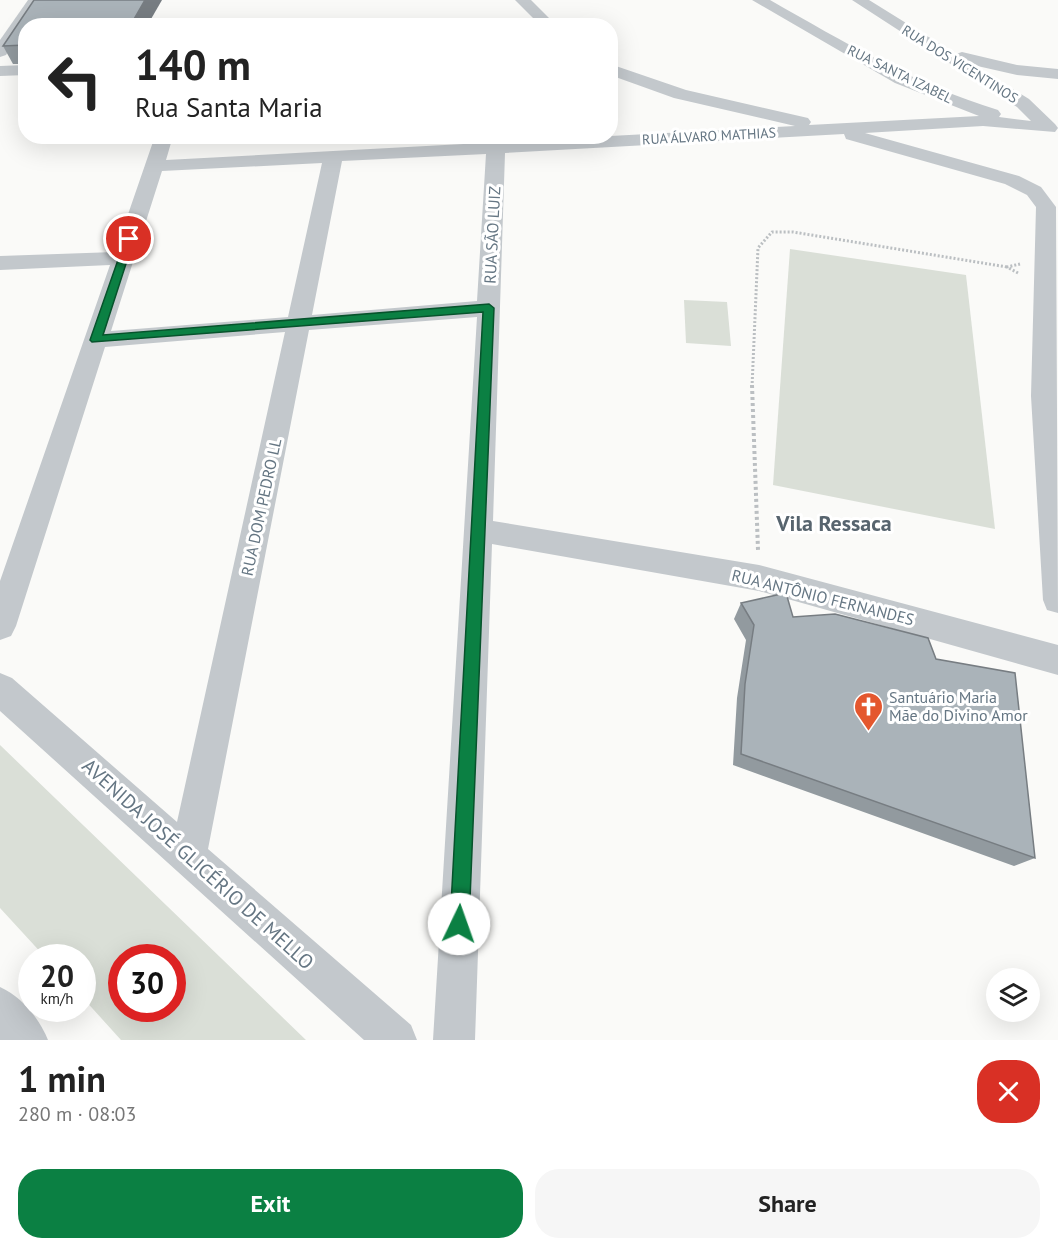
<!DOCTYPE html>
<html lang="en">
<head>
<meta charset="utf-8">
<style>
  :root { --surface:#fff; --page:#f6f6f6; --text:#222; --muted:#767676; --accent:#0b8043 }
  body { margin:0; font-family:"PT Sans",sans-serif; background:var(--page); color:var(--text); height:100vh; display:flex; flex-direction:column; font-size:22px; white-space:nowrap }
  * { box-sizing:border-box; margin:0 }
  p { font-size:20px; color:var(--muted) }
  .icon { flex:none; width:33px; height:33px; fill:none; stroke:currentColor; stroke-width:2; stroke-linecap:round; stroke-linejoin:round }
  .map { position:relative; height:1040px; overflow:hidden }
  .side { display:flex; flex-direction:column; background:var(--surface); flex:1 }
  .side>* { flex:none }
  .banner { position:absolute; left:18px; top:18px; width:600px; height:126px; border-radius:24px; box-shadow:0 6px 24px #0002; background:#fff; color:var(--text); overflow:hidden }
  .tools { position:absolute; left:986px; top:968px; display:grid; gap:12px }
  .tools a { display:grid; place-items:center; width:54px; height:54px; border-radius:50%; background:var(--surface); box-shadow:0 6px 24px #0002; font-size:30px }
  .speed { position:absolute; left:18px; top:944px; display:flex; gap:12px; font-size:30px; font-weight:700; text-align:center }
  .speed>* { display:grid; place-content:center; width:78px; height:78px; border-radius:50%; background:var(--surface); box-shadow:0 6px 24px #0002; line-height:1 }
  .speed small { font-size:15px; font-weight:400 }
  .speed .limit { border:9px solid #d22; background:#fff; color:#111 }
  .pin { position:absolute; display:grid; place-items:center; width:51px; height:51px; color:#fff; margin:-26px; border:3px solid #fff; border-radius:50%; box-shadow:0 2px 6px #0007 }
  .me { position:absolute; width:66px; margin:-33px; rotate:3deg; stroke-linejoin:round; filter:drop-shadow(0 0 4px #0008) }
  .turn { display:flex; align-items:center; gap:21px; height:126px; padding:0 18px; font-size:27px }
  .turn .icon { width:78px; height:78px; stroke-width:2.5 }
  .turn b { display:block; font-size:42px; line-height:51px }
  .round { display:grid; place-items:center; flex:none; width:63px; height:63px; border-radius:24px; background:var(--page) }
  .head { display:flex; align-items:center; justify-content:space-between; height:102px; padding:0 18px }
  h1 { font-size:36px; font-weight:700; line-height:45px }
  .cta { display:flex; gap:12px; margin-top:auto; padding:12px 18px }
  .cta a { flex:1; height:69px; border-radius:24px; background:var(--accent); color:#fff; font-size:24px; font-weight:700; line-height:69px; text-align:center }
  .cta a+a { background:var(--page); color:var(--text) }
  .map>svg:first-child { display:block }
  .green { fill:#dadfd7; fill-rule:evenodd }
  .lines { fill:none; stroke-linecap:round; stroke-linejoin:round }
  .path-far1 { stroke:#bbbfc2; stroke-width:3; stroke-dasharray:2 2; stroke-linecap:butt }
  .path { stroke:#bbbfc2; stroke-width:4; stroke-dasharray:3 3; stroke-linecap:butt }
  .street { fill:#c3c8cc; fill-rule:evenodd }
  .wall { fill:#929a9f }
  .shaded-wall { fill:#777d82 }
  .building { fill:#aab3b9; stroke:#777d82; stroke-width:1.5 }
  .route { fill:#0b8043; stroke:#07532c; stroke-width:1.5 }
  .labels { text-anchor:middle; stroke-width:6; stroke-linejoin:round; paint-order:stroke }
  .far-street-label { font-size:14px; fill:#657683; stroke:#fff }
  .street-label { font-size:16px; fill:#657683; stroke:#fff }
  .poi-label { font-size:16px; fill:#657683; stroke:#fff; text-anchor:start }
  .near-street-label { font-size:20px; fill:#657683; stroke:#fff }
  .district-label { font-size:22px; font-weight:bold; fill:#57646e; stroke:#fff }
</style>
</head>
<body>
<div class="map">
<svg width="1058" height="1040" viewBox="0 0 1058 1040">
  <rect width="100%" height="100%" fill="#fafaf8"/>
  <g class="green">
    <path d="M790 249 966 275 995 529 773 485Z"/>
    <path d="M684 300 727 302 731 346 686 343Z"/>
    <path d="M0 745 306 1040H121L83 998 82 957H45L0 908ZM122 957H172V1008H122Z"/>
  </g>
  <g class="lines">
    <g class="path-far1">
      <path d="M1018 273 1007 267 1020 264"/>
      <path d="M752 387 758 248 772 232H793L1007 267"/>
    </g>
    <path class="path" d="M752 385 758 550"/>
    <g class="street">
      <path d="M28 0H42L6 55 0 57V40Z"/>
      <path d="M515 0H531L557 26H541Z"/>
      <path d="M752 0H770C844 42 916 85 998 110L1001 114 999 117 1031 121 1017 107 852 0H869L956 54 962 52 1017 65 1058 69V79L1017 75 973 65 1029 99 1055 124 1058 128 1055 132 983 126 865 133 1019 176 1041 187 1056 207 1058 613 1047 610 1043 600 1031 396 1036 207 1027 195 1005 184 846 139 844 134 505 153 493 521 759 565 1058 645V675L759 591 492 544 475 1040H433L477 317 309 330 208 849 411 1025 417 1040H364L0 711V673L12 678 177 822 285 332 105 347 16 626 11 636 0 640V581L110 265 0 270V256L115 252 155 136H173L166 160 795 126 674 98 610 75V64L686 90 808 118 811 122 809 125 979 116 895 83ZM486 154 477 301 312 315 342 161ZM322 163 288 317 111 331 162 171Z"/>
      <path d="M26 65V75L0 76V66Z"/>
      <path d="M0 987C22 997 39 1018 48 1040H0Z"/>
    </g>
  </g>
  <g class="wall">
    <path d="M26 26V64H13L3 46Z"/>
    <path d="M741 603 936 659 1035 858 1014 866 733 765 737 698 746 640 734 619Z"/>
  </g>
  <path class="shaded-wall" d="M145 0H162L147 26H130Z"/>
  <g class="building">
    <path d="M34 0H145L130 26H26V45L3 46Z"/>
    <path d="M786 593 793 617 835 614 928 638 936 659 1015 673 1035 858 741 754 745 684 754 625 741 603Z"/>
  </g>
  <path class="route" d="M126 237 134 239 103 335 489 304 494 308 469 924 466 931 459 934 453 931 450 924 483 312 92 342 90 340Z"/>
  <defs>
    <symbol id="church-pin" viewBox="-11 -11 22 30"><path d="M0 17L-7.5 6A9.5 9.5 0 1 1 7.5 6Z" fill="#e4572e" stroke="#fff"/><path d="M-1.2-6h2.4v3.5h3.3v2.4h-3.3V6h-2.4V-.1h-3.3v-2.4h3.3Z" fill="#fff"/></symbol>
  </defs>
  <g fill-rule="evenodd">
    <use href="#church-pin" x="852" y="690" width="33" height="45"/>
  </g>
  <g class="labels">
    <g class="far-street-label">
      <text transform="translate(960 64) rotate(32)" y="5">RUA DOS VICENTINOS</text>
      <text transform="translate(900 74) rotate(26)" y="5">RUA SANTA IZABEL</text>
      <text transform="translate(709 136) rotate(-3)" y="5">RUA ÁLVARO MATHIAS</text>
    </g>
    <g class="street-label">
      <text transform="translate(492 235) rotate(-87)" y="6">RUA SÃO LUIZ</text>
      <text transform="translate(261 507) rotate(-78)" y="6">RUA DOM PEDRO LL</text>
      <text transform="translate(823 597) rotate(14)" y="6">RUA ANTÔNIO FERNANDES</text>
    </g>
    <g class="poi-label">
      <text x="889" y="703">Santuário Maria<tspan x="889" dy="18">Mãe do Divino Amor</tspan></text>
    </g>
    <g class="near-street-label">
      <text transform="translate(198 864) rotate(42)" y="7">AVENIDA JOSÉ GLICÉRIO DE MELLO</text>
    </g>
    <g class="district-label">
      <text x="834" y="531">Vila Ressaca</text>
    </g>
  </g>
</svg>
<div class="tools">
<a><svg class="icon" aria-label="layers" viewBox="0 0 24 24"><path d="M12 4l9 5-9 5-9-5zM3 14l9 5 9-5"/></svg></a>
</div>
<div class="speed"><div>20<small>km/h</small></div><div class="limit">30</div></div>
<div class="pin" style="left:129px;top:239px;background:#d93025"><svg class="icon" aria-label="arrive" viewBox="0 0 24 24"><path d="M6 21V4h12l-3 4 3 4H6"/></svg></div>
<svg class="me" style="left:459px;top:924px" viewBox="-20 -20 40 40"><circle r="19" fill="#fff"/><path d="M0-13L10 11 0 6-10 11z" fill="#0b8043"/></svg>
<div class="banner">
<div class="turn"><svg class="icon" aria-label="left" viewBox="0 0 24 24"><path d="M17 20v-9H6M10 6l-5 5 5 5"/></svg><div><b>140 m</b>Rua Santa Maria</div></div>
</div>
</div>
<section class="side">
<div class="head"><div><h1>1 min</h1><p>280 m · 08:03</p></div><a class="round" style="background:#d93025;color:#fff"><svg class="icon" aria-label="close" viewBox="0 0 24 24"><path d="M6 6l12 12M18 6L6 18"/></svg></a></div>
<div class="cta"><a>Exit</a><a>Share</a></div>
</section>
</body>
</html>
